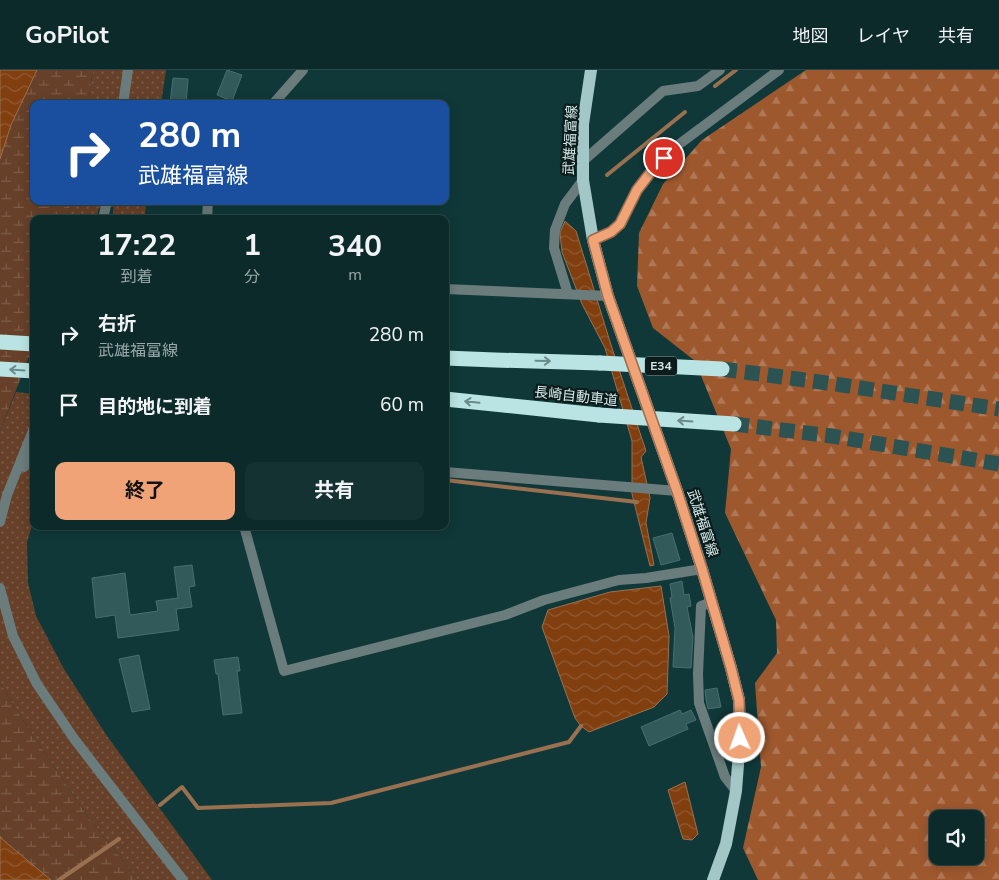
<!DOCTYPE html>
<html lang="ja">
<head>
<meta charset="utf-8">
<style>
  :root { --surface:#0c2a2a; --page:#153232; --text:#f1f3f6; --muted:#9aa7a8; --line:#2c4647; --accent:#efa377 }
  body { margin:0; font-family:"Nunito Sans","Noto Sans JP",sans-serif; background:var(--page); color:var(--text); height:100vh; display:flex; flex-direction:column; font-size:19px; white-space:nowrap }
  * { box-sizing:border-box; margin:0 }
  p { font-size:16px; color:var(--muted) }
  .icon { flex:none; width:28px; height:28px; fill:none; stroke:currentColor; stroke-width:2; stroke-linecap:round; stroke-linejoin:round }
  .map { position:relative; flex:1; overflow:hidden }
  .drawer { position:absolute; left:30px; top:145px; width:419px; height:315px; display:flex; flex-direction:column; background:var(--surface); border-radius:10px; box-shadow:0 2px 12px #0003,0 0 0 1px var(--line) }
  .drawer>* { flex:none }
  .guide { position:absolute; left:30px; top:30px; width:419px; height:105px; border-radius:10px; box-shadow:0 2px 12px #0003,0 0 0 1px var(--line); background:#1a4fa0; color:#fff; overflow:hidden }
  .buttons { position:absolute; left:929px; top:740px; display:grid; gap:10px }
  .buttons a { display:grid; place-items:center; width:55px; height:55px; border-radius:10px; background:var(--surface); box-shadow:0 2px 12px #0003,0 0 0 1px var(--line); font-size:25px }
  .pin { position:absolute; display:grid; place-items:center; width:42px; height:42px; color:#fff; margin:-21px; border:2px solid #fff; border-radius:50%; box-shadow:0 1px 5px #0007 }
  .me { position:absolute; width:55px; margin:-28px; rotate:358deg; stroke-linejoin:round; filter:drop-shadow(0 0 4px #0008) }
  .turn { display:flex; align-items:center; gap:18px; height:105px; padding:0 25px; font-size:22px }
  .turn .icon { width:65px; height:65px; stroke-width:2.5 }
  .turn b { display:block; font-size:35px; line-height:42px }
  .eta { display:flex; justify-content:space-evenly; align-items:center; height:85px; text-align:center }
  .eta b { font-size:30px; font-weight:700; line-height:35px }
  .button { display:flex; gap:10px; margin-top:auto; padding:10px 25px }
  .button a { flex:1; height:58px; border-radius:10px; background:var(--accent); color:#111; font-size:20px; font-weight:700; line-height:58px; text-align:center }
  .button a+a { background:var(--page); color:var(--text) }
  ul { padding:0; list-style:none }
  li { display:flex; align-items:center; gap:15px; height:70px; padding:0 25px }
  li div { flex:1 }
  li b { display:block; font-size:19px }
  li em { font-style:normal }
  header { display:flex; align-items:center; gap:30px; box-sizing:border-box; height:70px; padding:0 25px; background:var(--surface); border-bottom:1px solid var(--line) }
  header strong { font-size:24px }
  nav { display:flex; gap:28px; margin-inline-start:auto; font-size:18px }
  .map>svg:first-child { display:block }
  .grass { fill:url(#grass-dots) }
  .forest { fill:url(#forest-firs); fill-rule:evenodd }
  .wetland { fill:url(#wetland-marsh) }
  .water { fill:url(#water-waves); stroke:#9a7150 }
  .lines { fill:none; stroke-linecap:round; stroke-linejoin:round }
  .stream { stroke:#9a7150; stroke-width:4 }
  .building { fill:#335a5a; stroke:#476f6f }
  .motorway-tunnel { stroke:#2d5252; stroke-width:15; stroke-dasharray:15 8; stroke-linecap:butt }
  .minor { stroke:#6b7c7c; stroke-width:10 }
  .tertiary { stroke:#6b7c7c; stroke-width:10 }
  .primary { stroke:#a3c6c6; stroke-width:12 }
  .motorway { stroke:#b9e4e3; stroke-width:15 }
  .motorway-bridge { stroke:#b9e4e3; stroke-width:15 }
  .oneway { stroke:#6b8a89 }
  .route-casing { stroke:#9b6a4d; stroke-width:12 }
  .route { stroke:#efa377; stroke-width:9 }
  .labels { text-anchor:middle; stroke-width:4.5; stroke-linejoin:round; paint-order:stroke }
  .shield { fill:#0c1c1c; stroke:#98abab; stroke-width:1 }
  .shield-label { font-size:12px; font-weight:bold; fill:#d4e8e8 }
  .street-label { font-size:14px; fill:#d4e8e8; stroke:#0c1c1c }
</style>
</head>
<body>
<header>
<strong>GoPilot</strong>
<nav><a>地図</a><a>レイヤ</a><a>共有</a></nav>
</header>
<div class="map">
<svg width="999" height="810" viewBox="0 0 999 810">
  <defs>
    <pattern id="grass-dots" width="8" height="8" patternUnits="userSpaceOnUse" patternTransform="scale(1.25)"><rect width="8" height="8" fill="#674029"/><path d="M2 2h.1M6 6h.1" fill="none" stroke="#7c5c48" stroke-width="1.8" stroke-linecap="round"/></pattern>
    <pattern id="forest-firs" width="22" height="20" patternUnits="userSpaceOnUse" patternTransform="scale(1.25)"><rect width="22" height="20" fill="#9e582e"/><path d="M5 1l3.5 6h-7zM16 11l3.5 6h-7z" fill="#af7856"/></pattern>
    <pattern id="wetland-marsh" width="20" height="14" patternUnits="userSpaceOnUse" patternTransform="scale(1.25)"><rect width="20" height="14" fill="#674029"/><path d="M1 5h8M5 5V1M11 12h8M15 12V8" fill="none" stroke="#7c5c48"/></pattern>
    <pattern id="water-waves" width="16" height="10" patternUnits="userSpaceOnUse" patternTransform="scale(1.25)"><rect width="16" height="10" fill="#813e0f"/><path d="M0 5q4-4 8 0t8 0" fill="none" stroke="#925a32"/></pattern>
  </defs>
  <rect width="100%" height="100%" fill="#103838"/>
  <g class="grass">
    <path d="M93 0H166L161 34H88Z"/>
    <path d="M71 131H147L144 149H113V137L99 138 96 149H67Z"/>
    <path d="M16 322 34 324V449L27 472 28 513 36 546 64 599 107 666 212 810H138L86 744 17 641 0 612V361Z"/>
  </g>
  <path class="forest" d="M806 0H999V810H758L743 778 761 697 755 613 777 583 776 550 725 443 731 379 695 291 653 258 637 216 639 163 663 114 702 70ZM938 749H975V786H938Z"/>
  <g class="wetland">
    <path d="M37 0H93L88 34H34V131H71L67 149H34V274L0 361V89L11 55Z"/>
    <path d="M0 612 17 641 86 744 138 810H51L3 770 0 766Z"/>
  </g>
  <g class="water">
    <path d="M0 0H37L11 55 0 89Z"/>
    <path d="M565 151 576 161 611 275 646 381 641 387 650 428 646 453 654 495 650 496 632 424V371L605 278 582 234 562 182 560 163Z"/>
    <path d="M661 516 669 566 667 624 654 637 589 662 581 656 575 648 542 557 548 540 610 522Z"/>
    <path d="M685 712 698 764 692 770 683 769 668 720Z"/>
    <path d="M0 766 3 770 51 810H0Z"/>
  </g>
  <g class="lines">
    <g class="stream">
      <path d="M715 16 736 0"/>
      <path d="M607 105 685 42"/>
      <path d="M445 410 637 432"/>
      <path d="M160 735 182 717 198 738 331 733 569 672 581 656"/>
      <path d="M59 810 119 769"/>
    </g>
  </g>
  <g class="building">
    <path d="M227 0 242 5 232 31 217 25Z"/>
    <path d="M173 8 188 9 186 34 170 33Z"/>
    <path d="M672 463 680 490 661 495 653 468Z"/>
    <path d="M192 495 195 516 189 517 192 537 176 539 179 560 118 568 115 545 96 548 92 508 125 503 130 545 158 541 156 531 178 528 174 497Z"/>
    <path d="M682 511 684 525 689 524 691 536 687 537 693 567 691 598 673 597 675 558 670 528 672 527 670 514Z"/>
    <path d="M139 585 150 639 132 642 119 589Z"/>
    <path d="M238 587 240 601H237L242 643 223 645 218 604H216L214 590Z"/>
    <path d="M717 618 721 637 708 639 706 629 705 620Z"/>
    <path d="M680 640 682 644 691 640 696 650 686 654 688 659 649 676 641 657Z"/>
  </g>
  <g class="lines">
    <g class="motorway-tunnel">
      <path d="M722 299 835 314 999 339"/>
      <path d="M734 354 832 366 999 394"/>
    </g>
    <g class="minor">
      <path d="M123 34 128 0"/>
      <path d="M273 34 303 0"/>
      <path d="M583 91 663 21 698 16 720 0"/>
      <path d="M103 149 107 131"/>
      <path d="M207 149 208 131"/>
      <path d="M445 219 608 226"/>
      <path d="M568 224 554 178 555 160 565 134 583 110"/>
      <path d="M24 397 34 380"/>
      <path d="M445 402 677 421"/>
      <path d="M0 452 7 425 34 358"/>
      <path d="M244 456 284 601 505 545 544 530 619 510 646 508 702 499"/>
      <path d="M0 518 13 566 37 614 75 670 183 810"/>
      <path d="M712 532 701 536 698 604 699 633 725 707 736 721"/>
    </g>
    <path class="tertiary" d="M593 170 611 162 621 154 637 120 654 98 674 78 779 0"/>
    <path class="primary" d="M591 0 583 54V110L593 170 608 226 677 421 702 499 731 598 739 630 740 668 736 721 726 774 713 810"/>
    <g class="motorway">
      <path d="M0 272 34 274"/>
      <path d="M445 288 495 290 600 293"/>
      <path d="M0 299 34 301"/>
      <path d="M445 329 599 345"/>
    </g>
    <g class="motorway-bridge">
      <path d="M600 293 722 299"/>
      <path d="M599 345 734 354"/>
    </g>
  </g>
  <defs><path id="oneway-shaft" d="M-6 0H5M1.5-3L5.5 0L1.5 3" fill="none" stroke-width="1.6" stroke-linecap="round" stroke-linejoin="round" transform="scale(1.25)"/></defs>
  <g class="oneway">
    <use href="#oneway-shaft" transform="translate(543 291) rotate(1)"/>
    <use href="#oneway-shaft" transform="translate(17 300) rotate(-176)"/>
    <use href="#oneway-shaft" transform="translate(472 332) rotate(-174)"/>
    <use href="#oneway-shaft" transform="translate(685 351) rotate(-176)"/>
  </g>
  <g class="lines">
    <defs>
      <path id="route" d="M664 88 654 98 637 120 620 154 611 162 593 170 608 226 677 421 702 499 731 598 739 630 740 668"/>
    </defs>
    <use href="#route" class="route-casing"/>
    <use href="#route" class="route"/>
  </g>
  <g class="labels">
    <rect class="shield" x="645" y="286.5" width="32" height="19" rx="4"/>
    <g class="shield-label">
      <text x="661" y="300">E34</text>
    </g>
    <g class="street-label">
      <text transform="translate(570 70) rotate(-87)" y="5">武雄福富線</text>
      <text transform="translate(576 326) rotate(6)" y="5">長崎自動車道</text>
      <text transform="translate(703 453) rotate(72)" y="5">武雄福富線</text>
    </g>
  </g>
</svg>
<div class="buttons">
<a><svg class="icon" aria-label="sound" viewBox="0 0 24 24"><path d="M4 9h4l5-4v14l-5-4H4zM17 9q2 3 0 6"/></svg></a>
</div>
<div class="pin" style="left:664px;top:88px;background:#d93025"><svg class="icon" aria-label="arrive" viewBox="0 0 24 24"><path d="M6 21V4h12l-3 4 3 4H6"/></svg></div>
<svg class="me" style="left:740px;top:668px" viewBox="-20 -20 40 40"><circle r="17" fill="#efa377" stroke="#fff" stroke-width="3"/><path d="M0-11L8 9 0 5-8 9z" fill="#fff"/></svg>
<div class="guide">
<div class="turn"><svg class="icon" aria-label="right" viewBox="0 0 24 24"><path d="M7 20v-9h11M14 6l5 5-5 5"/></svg><div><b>280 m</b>武雄福富線</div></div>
</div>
<section class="drawer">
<div class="eta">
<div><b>17:22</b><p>到着</p></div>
<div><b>1</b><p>分</p></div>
<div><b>340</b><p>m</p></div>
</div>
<ul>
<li><svg class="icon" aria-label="right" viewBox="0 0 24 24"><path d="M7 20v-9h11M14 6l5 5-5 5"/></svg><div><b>右折</b><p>武雄福富線</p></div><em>280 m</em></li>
<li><svg class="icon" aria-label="arrive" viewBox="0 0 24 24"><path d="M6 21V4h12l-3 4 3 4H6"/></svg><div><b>目的地に到着</b></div><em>60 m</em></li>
</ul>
<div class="button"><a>終了</a><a>共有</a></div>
</section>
</div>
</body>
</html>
